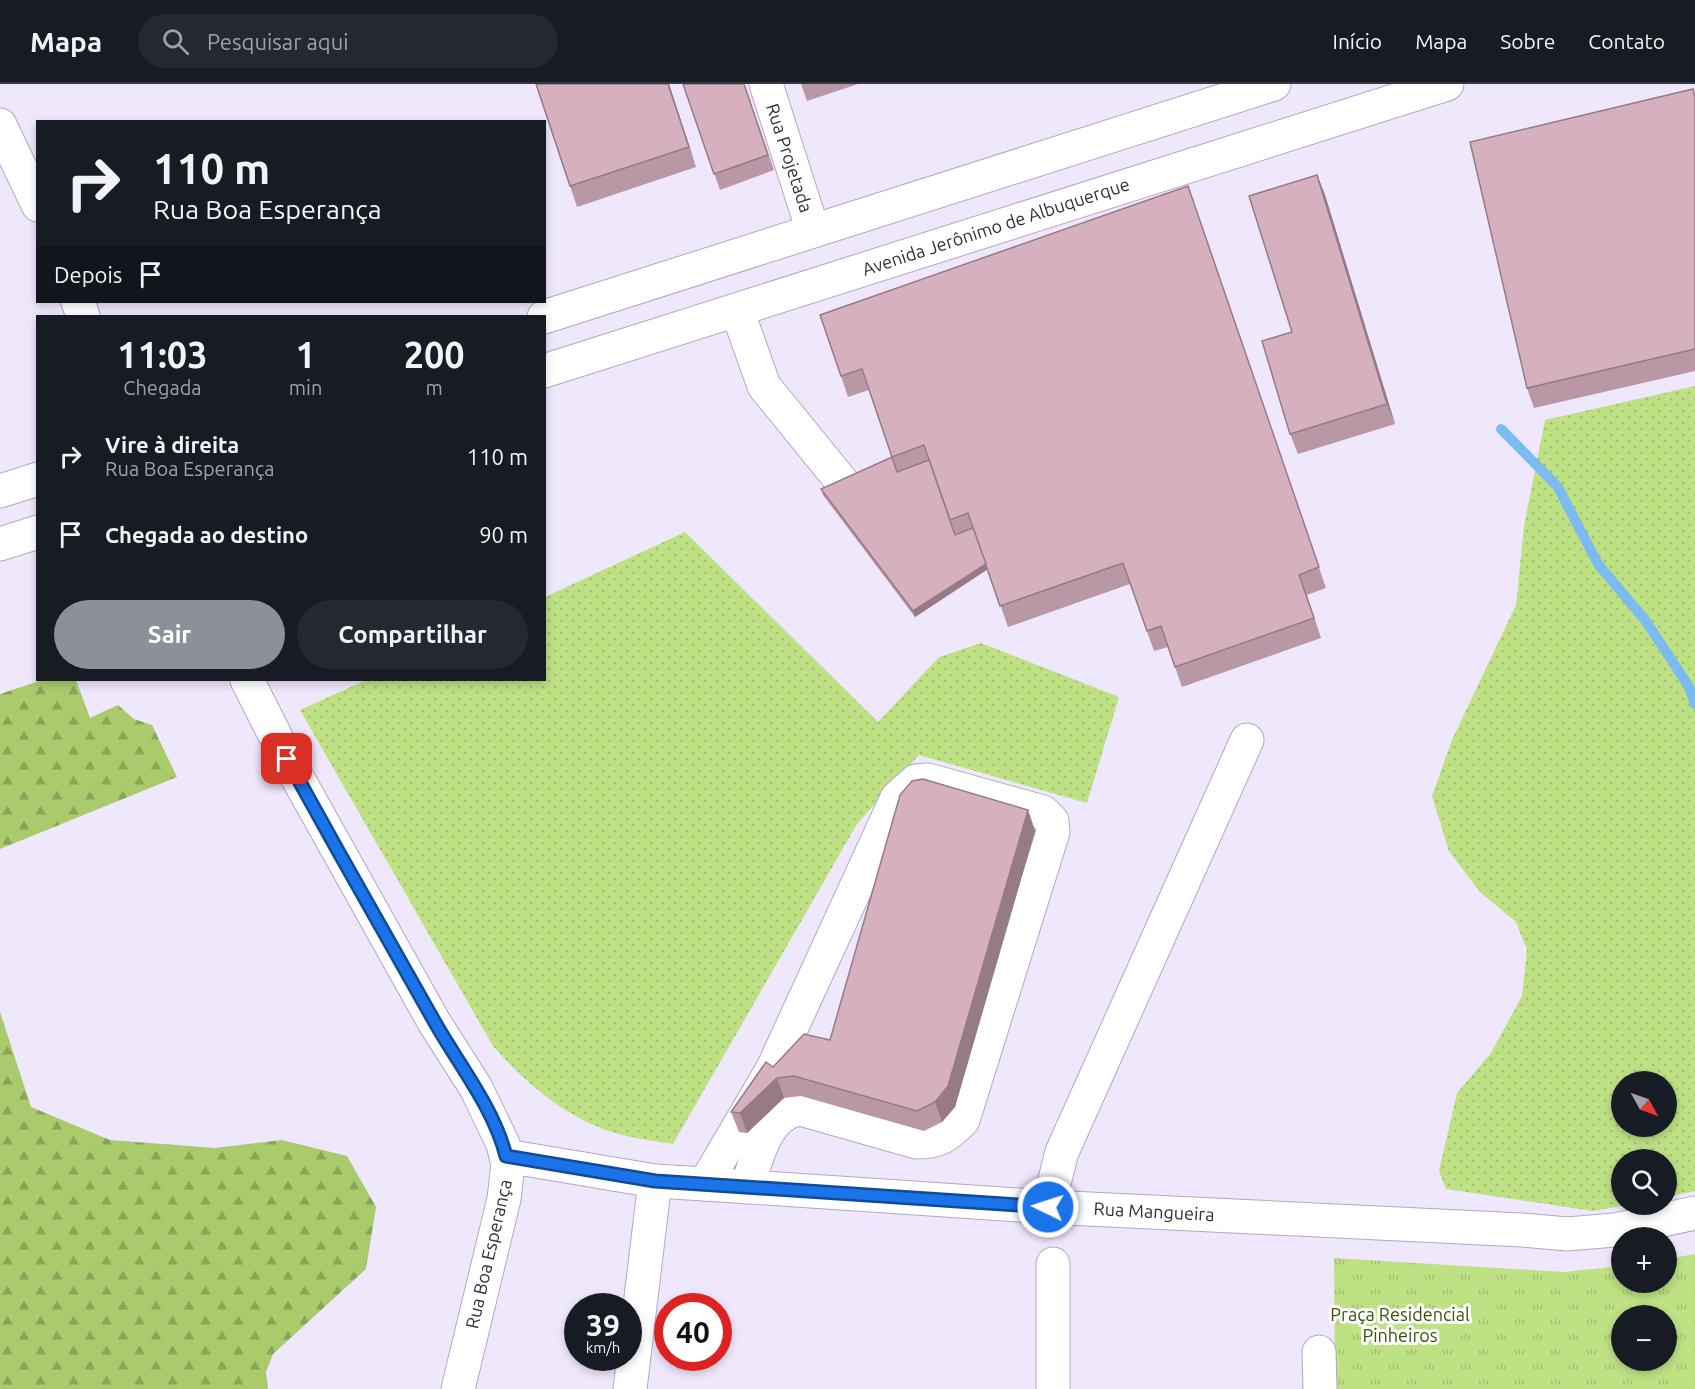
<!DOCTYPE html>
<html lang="pt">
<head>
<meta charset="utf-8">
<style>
  :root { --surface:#171b24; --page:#242831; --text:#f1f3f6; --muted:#9ea1a6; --line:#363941; --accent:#8c9099 }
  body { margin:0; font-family:Ubuntu,sans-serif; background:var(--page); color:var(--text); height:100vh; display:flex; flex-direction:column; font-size:22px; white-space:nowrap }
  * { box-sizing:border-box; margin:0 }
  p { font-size:20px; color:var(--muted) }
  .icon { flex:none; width:33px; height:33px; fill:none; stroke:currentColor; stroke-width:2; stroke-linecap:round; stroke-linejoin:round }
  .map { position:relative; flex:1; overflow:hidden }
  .sheet { position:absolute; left:36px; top:231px; width:510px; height:366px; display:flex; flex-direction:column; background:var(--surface); border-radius:0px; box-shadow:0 3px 9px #0003 }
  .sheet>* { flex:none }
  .banner { position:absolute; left:36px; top:36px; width:510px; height:183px; border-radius:0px; box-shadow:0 3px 9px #0003; background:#171b24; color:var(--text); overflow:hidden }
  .needle { width:39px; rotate:130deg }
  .controls { position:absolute; left:1611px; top:987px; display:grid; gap:12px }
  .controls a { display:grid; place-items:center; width:66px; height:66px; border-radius:50%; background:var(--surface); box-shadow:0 3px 9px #0003; font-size:30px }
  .speed { position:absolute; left:564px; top:1209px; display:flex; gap:12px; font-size:30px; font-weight:700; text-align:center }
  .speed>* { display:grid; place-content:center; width:78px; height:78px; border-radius:50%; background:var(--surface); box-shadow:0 3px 9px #0003; line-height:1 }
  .speed small { font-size:15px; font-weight:400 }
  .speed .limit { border:9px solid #d22; background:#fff; color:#111 }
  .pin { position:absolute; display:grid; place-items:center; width:51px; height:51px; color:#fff; margin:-26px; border-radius:12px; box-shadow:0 3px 9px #0006 }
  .me { position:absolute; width:66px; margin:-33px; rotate:274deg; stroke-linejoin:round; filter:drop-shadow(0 0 4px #0008) }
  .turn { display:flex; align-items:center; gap:21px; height:126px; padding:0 18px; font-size:27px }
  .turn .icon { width:78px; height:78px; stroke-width:2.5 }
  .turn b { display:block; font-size:42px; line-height:51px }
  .then { display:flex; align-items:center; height:57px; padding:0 18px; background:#0003; gap:12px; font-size:22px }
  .eta { display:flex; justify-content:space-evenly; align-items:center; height:102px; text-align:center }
  .eta b { font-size:36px; font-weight:700; line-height:42px }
  .cta { display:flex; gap:12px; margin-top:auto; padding:12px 18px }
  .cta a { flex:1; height:69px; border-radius:36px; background:var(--accent); color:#fff; font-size:24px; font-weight:700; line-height:69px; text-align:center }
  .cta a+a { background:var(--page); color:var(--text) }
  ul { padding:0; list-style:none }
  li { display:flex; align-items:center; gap:18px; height:78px; padding:0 18px }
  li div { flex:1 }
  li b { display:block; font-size:22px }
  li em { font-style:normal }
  header { display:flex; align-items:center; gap:36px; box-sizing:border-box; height:84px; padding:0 30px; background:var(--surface); border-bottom:2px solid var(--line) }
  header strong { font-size:28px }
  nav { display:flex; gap:33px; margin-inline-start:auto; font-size:21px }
  .search { width:420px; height:54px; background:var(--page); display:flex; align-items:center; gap:15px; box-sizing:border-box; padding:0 21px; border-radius:33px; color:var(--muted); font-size:22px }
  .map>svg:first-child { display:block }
  .grass { fill:url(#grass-dots); fill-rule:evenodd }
  .forest { fill:url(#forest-firs) }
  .park { fill:url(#park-tufts); fill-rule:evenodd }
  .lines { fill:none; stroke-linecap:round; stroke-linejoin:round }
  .stream { stroke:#7cbbf2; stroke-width:10 }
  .minor-casing { stroke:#b3a6c8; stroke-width:35 }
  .major-casing { stroke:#b3a6c8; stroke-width:35 }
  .minor { stroke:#fff; stroke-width:33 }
  .major { stroke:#fff; stroke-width:33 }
  .wall { fill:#b997a5 }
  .shaded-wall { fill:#967b86 }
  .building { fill:#d7b0c0; stroke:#967b86; stroke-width:1.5 }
  .route-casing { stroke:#114b97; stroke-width:15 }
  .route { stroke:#1a73e8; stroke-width:10 }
  .labels { text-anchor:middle; stroke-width:6; stroke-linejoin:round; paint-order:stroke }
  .street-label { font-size:18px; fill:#332d3b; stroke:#fff }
  .park-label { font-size:18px; fill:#3b5009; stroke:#fff }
</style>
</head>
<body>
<header>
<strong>Mapa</strong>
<div class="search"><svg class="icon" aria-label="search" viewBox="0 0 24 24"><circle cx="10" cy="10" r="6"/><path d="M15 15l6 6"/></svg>Pesquisar aqui</div>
<nav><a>Início</a><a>Mapa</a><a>Sobre</a><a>Contato</a></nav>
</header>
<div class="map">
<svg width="1695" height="1305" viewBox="0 0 1695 1305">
  <defs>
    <pattern id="grass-dots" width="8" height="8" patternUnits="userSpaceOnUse" patternTransform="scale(1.5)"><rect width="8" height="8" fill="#bee184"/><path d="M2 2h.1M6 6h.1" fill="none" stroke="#a4c173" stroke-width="1.8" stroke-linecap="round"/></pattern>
    <pattern id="forest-firs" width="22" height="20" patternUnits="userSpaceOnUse" patternTransform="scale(1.5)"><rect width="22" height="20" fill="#a9cb6c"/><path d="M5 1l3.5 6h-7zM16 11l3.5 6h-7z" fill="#8aa55a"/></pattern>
    <pattern id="park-tufts" width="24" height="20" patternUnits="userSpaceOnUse" patternTransform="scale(1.5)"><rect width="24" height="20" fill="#bee184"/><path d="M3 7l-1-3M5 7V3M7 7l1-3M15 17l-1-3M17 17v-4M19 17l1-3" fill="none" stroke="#a4c173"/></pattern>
  </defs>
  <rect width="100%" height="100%" fill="#efe7fc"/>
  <g class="grass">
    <path d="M1695 302V1107L1667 1113 1666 1076H1622V1120L1627 1121 1593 1127 1446 1105 1439 1087 1457 1009 1491 969 1522 912 1527 866 1516 838 1479 807 1449 767 1432 712 1452 656 1516 521 1524 442 1545 336ZM1622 998H1666V1042H1622Z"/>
    <path d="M685 448 878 638 939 573 981 559 1119 613 1087 719 919 671 857 740 673 1060C656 1057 639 1055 622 1051 571 1038 527 1001 493 962L300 626 366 596H544L545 513Z"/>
  </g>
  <g class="forest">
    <path d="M42 596H76L90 634 118 621 134 635 152 641 177 693 0 765V610Z"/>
    <path d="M0 928 31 1023 110 1056 215 1064 282 1056 347 1072 376 1123 366 1185 273 1270 266 1288 268 1305H0Z"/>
  </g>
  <path class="park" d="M1695 1170V1305H1335L1334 1174 1564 1188 1621 1182 1622 1198H1666L1667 1175ZM1622 1232H1666V1276H1622Z"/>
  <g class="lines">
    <path class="stream" d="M1501 345 1558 403 1598 480 1645 536 1688 601 1695 620"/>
    <defs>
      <g id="minor">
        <path d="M766 0 813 147"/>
        <path d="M737 226 764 302 869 431"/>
        <path d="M506 1072 655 1097 705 1100 1048 1123 1522 1146 1567 1150 1615 1146 1695 1129"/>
        <path d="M705 1100 773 984 897 714 916 697 928 696 1043 728 1052 737 1053 748 963 1036C947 1052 940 1058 916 1058L800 1025C765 1030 757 1075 747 1103"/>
        <path d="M1048 1123 1062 1068 1247 656"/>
        <path d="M1053 1180V1305"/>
        <path d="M1319 1268 1320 1305"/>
        <path d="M630 1305 655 1097"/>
      </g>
      <g id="major">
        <path d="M0 41 38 121"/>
        <path d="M78 218 83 232"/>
        <path d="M544 233 1274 0"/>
        <path d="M544 287 1447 0"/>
        <path d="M0 407 38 395"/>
        <path d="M0 460 38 448"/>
        <path d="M247 596 287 675 434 938 476 1004 503 1060 508 1080 504 1115 458 1305"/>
      </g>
    </defs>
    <use href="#minor" class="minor-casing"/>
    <use href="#major" class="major-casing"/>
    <use href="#minor" class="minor"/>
    <use href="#major" class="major"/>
  </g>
  <g class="wall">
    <path d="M669 0 696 83 577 123 570 102Z"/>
    <path d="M683 0H744L774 86 720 106Z"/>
    <path d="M801 0H858L807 17Z"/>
    <path d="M1695 10V287L1534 324 1527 304Z"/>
    <path d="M1317 91 1325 111 1395 340 1298 370 1290 350 1292 248Z"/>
    <path d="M1188 102 1326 504 1307 511 1321 554 1182 603 1168 563 1154 567 1130 500 1008 543 988 485 915 533 823 411 821 405 892 373 869 306 848 313 841 292Z"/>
    <path d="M1028 726 1035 747 955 1023 942 1038 924 1047 801 1012 784 1014 747 1049 739 1048 731 1028 773 983 830 956Z"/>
  </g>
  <g class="shaded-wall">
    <path d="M668 0H669L696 83 689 63Z"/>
    <path d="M1317 91 1325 111 1395 340 1387 320Z"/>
    <path d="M986 480 988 485 915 533 913 527Z"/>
    <path d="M1028 726 1035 747 955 1023 942 1038 935 1018Z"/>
    <path d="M777 994 784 1014 747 1049 740 1029Z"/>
  </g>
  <g class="building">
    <path d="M536 0H668L689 63 570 102Z"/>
    <path d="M683 0H744L768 71 714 90Z"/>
    <path d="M1693 5 1695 13V265L1527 304 1470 58Z"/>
    <path d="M1317 91 1387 320 1290 350 1262 257 1292 248 1249 112Z"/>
    <path d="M1188 102 1319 483 1299 491 1314 534 1175 583 1161 542 1147 547 1123 479 1000 522 968 429 950 436 924 361 892 373 862 285 841 292 820 231Z"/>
    <path d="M892 373 897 388 929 376 955 451 973 444 986 480 913 527 821 405Z"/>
    <path d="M923 695 1028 726 948 1002 935 1018 917 1027 794 992 777 994 740 1029 731 1028 766 978 773 983 804 950 830 956 900 711 912 697Z"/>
  </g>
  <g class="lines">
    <defs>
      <path id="route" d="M287 675C335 762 384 849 433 935 458 980 493 1022 506 1072L655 1097 1048 1123"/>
    </defs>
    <use href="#route" class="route-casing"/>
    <use href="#route" class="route"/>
  </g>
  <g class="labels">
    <g class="street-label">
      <text transform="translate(789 74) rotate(72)" y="6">Rua Projetada</text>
      <text transform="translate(996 143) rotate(-18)" y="6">Avenida Jerônimo de Albuquerque</text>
      <text transform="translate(1154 1128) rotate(3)" y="6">Rua Mangueira</text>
      <text transform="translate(489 1170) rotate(-77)" y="6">Rua Boa Esperança</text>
    </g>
    <g class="park-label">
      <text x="1400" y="1237">Praça Residencial<tspan x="1400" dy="21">Pinheiros</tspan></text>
    </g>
  </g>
</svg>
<div class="controls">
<a><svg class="needle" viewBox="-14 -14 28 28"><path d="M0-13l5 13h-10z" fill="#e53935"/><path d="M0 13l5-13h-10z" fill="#9ea1a6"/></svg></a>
<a><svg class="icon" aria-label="search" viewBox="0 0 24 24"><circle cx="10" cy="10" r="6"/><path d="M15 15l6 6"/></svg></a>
<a>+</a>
<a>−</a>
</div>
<div class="speed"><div>39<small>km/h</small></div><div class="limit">40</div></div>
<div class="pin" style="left:287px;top:675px;background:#d93025"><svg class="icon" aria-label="arrive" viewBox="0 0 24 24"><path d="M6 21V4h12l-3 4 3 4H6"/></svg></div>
<svg class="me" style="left:1048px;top:1123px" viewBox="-20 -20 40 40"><circle r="17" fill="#1a73e8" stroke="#fff" stroke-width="3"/><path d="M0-11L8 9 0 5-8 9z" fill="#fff"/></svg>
<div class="banner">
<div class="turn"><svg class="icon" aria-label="right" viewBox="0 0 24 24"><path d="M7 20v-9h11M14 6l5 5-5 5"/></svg><div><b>110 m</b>Rua Boa Esperança</div></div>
<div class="then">Depois<svg class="icon" aria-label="arrive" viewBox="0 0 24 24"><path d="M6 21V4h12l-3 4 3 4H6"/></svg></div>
</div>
<section class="sheet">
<div class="eta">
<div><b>11:03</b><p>Chegada</p></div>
<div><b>1</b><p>min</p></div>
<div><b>200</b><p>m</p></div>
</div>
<ul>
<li><svg class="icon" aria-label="right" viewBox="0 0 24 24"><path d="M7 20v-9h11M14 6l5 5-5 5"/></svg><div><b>Vire à direita</b><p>Rua Boa Esperança</p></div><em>110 m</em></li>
<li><svg class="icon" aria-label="arrive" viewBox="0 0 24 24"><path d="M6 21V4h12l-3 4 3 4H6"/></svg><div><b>Chegada ao destino</b></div><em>90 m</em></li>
</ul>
<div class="cta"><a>Sair</a><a>Compartilhar</a></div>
</section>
</div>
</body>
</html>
